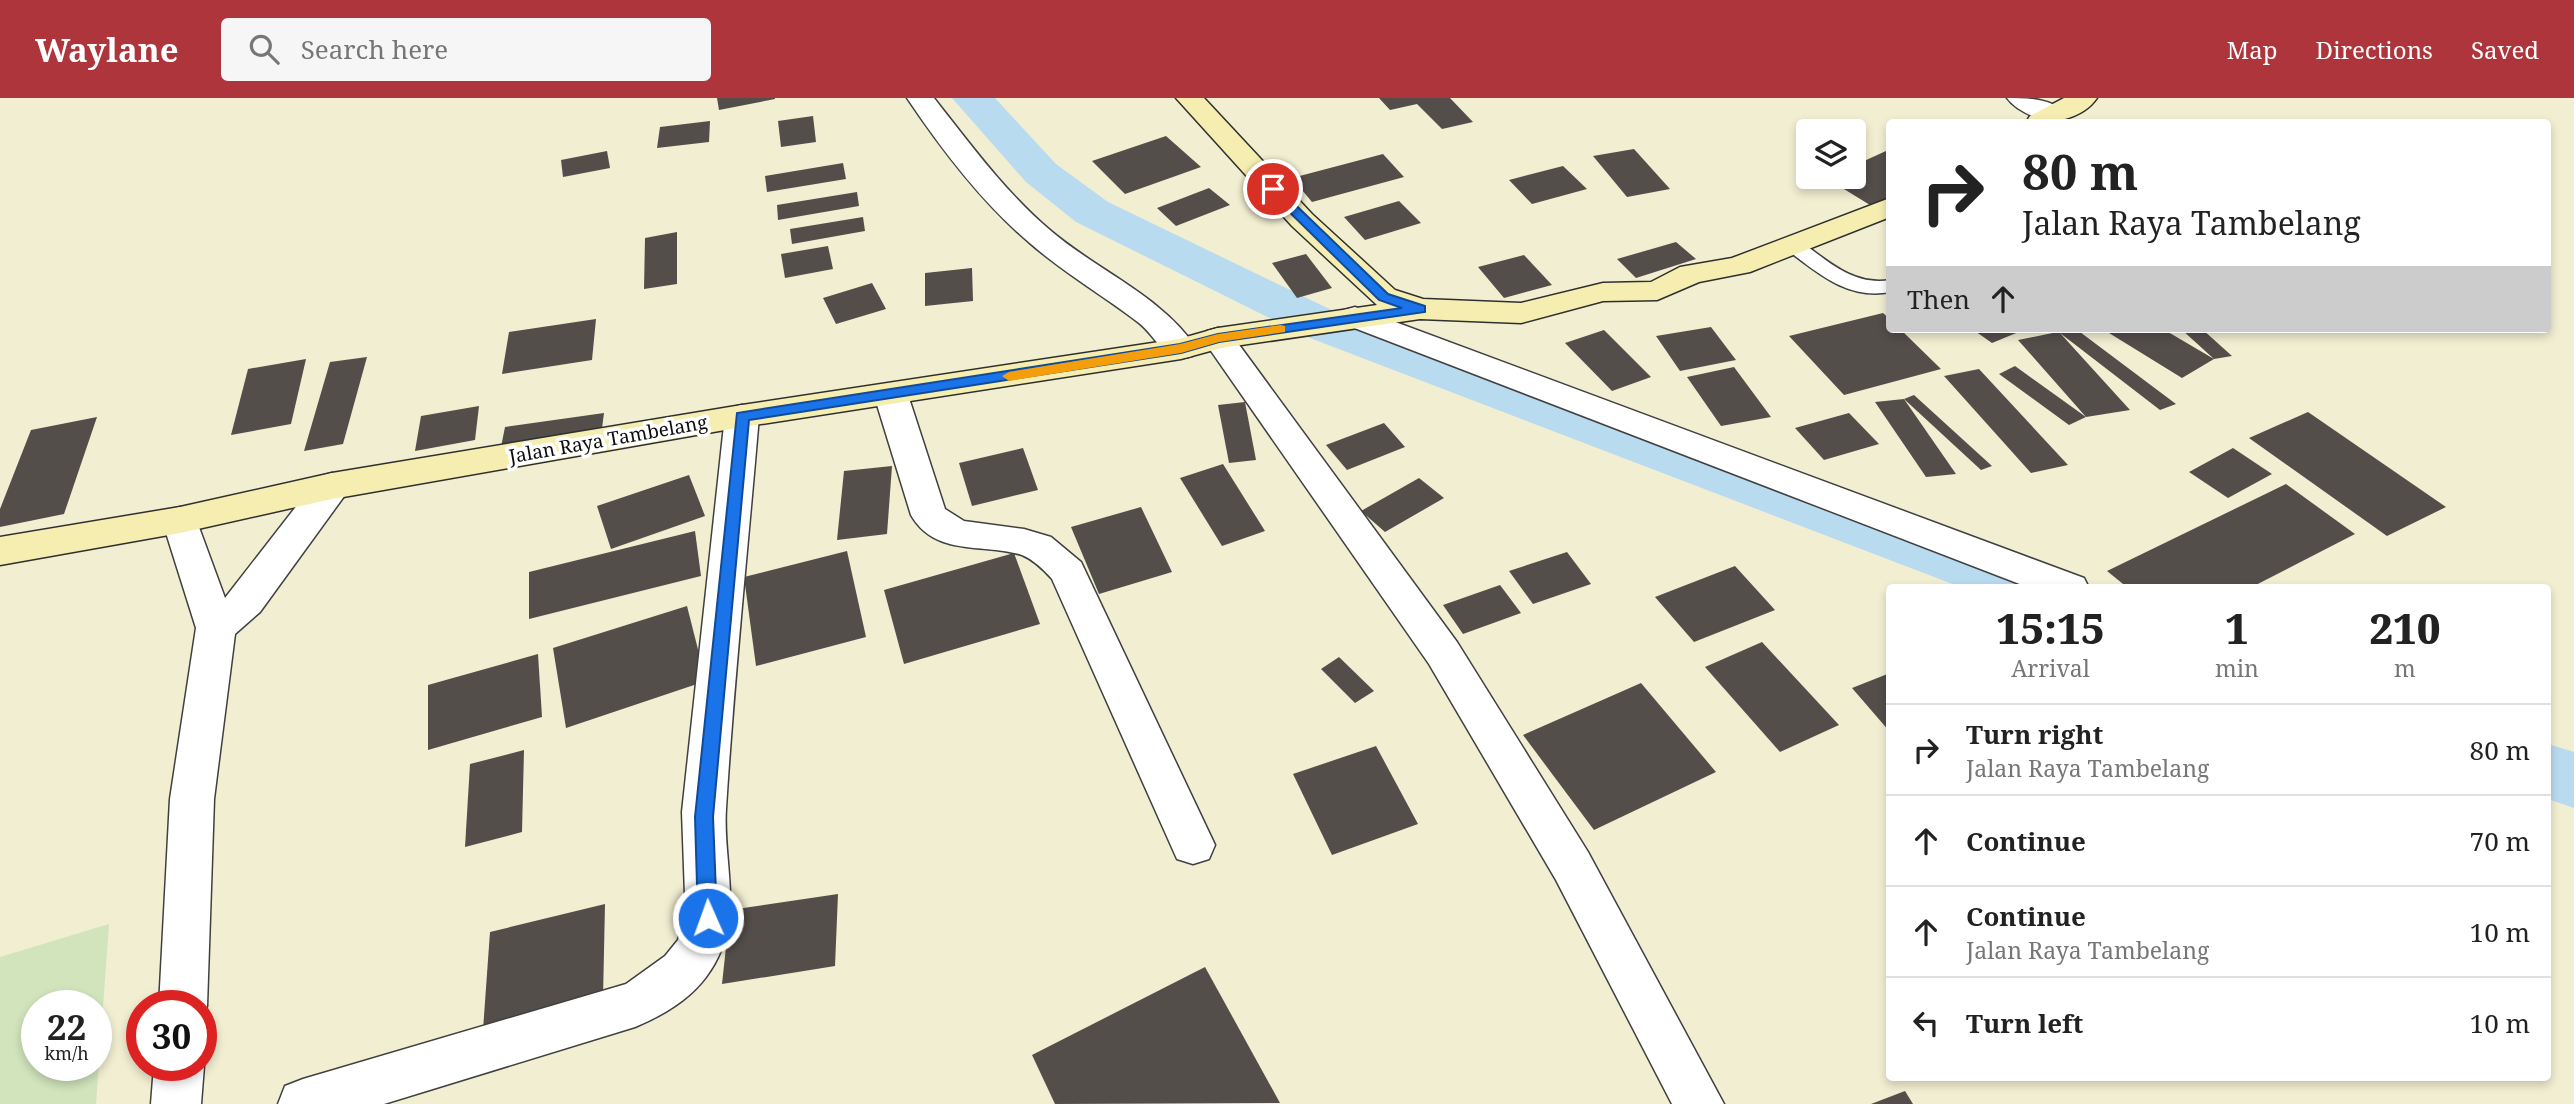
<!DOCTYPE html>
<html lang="en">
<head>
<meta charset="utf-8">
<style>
  :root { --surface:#fff; --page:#f6f6f6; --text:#222; --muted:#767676; --line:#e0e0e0; --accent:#ae353b }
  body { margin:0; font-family:"Noto Serif",serif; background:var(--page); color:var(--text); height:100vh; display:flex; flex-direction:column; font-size:26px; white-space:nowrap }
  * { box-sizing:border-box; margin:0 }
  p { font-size:23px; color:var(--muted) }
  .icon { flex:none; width:38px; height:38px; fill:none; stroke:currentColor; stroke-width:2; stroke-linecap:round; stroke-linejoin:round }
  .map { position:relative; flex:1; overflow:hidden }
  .sheet { position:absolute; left:1886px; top:486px; width:665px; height:497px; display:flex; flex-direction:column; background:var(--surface); border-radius:7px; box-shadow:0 4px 10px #0003 }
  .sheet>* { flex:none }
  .top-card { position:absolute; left:1886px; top:21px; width:665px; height:214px; border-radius:7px; box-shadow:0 4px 10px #0003; background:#fff; color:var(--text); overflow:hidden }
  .buttons { position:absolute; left:1796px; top:21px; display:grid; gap:14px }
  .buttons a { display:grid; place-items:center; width:70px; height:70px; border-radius:7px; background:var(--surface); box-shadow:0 4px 10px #0003; font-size:35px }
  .speed { position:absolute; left:21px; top:892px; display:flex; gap:14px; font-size:35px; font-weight:700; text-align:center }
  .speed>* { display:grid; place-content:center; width:91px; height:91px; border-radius:50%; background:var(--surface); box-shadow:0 4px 10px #0003; line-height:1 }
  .speed small { font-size:18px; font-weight:400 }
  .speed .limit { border:10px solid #d22; background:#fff; color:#111 }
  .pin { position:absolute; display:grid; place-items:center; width:60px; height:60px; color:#fff; margin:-30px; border:4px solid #fff; border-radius:50%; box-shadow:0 2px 7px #0007 }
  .me { position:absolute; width:77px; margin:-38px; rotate:358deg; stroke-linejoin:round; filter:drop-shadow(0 0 5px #0008) }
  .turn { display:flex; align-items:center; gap:24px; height:147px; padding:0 21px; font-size:32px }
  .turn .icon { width:91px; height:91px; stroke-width:2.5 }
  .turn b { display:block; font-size:49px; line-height:60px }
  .then { display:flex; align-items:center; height:66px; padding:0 21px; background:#0003; gap:14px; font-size:26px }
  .eta { display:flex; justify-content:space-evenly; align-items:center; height:119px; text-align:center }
  .eta b { font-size:42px; font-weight:800; line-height:49px }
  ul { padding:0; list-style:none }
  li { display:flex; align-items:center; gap:21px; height:91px; padding:0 21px; border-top:2px solid var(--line) }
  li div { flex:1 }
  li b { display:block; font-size:26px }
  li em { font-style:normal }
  header { display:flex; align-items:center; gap:42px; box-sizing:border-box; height:98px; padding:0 35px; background:var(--accent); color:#fff }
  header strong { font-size:33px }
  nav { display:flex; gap:38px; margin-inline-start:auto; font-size:24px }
  .search { width:490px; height:63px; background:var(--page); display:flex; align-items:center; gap:18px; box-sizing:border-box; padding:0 24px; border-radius:7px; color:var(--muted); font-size:26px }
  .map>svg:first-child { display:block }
  .farmland { fill:#f1eed2; fill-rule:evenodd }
  .green { fill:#d1e4bc; fill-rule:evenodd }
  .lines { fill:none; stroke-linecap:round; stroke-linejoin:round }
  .canal { fill:#b9dbef; fill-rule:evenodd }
  .building { fill:#544e4b }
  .service-casing { stroke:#404040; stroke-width:3 }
  .minor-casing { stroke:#404040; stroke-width:3 }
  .tertiary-casing { stroke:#404040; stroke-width:3 }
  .secondary-casing { stroke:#2f2f2f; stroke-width:3 }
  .service { fill:#fff; fill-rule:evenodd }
  .minor { fill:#fff; fill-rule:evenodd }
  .tertiary { fill:#fff; fill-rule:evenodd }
  .secondary { fill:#f6eeb1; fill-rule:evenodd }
  .route { fill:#1a73e8; stroke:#114b97; stroke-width:2 }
  .slow { fill:#f59e0b }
  .labels { text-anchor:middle; stroke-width:7; stroke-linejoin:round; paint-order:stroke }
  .street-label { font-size:19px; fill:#0d0d0d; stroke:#fff }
</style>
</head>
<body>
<header>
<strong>Waylane</strong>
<div class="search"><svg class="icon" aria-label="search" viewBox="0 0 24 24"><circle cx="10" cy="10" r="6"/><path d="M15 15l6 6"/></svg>Search here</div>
<nav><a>Map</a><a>Directions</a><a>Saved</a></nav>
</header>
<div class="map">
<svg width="2574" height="1006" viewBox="0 0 2574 1006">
  <rect width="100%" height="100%" fill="#fdfaef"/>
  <path class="farmland" d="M0 0H2574V1006H0ZM1890 24H2548V231H1890ZM1808 33H1853V79H1808ZM1890 490H2548V980H1890ZM37 908H96V968H37ZM142 908H201V968H142Z"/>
  <path class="green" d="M109 826 96 1006H0V859ZM37 908H96V968H37Z"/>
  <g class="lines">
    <g class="canal">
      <path d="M952 0H995L1056 66 1108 104 1344 218 2046 474 2055 490H1963L1310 240 1076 124 1026 84Z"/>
      <path d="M2548 646 2574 654V710L2548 701Z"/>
    </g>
  </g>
  <g class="building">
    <path d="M717 0H775V1L719 12Z"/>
    <path d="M1379 0H1450L1473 24 1442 31 1417 6 1390 12Z"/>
    <path d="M813 18 816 44 781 49 778 23Z"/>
    <path d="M710 23 709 44 657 50 660 29Z"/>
    <path d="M1166 38 1201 69 1125 96 1092 63Z"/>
    <path d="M1634 51 1670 91 1627 99 1593 58Z"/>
    <path d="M607 53 610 70 563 79 561 62Z"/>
    <path d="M1886 53 1890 56V112L1883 115 1826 80 1853 79V68Z"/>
    <path d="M1383 56 1404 79 1312 104 1292 80Z"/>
    <path d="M843 65 846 81 767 94 765 78Z"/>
    <path d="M1563 68 1587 91 1532 106 1509 82Z"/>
    <path d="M1209 90 1230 107 1176 128 1157 110Z"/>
    <path d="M857 94 859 108 778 122 777 107Z"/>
    <path d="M1399 103 1421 125 1365 142 1344 119Z"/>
    <path d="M863 119 865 133 792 146 790 131Z"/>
    <path d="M677 134V186L644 191 645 140Z"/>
    <path d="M1676 144 1696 161 1636 180 1617 161Z"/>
    <path d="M828 148 833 171 785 180 781 156Z"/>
    <path d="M1306 156 1332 190 1297 200 1272 165Z"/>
    <path d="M1524 157 1552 187 1504 200 1478 169Z"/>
    <path d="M972 170 973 203 925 208V175Z"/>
    <path d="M872 185 886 211 836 226 823 200Z"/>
    <path d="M1883 215 1890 221V231H1900L1941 271 1844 297 1789 238Z"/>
    <path d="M596 221 592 262 502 276 509 234Z"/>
    <path d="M1711 229 1736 262 1680 273 1656 238Z"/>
    <path d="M1972 231H2026L1992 245Z"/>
    <path d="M2072 231H2076L2176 306 2160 312 2060 235 2130 312 2086 319 2018 242Z"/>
    <path d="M2117 231H2163L2214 261 2181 231H2202L2232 258 2214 261 2182 280 2109 235Z"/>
    <path d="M1604 232 1651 279 1612 293 1565 245Z"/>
    <path d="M367 259 343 346 304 353 330 264Z"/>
    <path d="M306 261 291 326 231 337 248 271Z"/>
    <path d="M2015 268 2086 319 2069 327 1999 276Z"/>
    <path d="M1734 269 1771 319 1721 328 1687 279Z"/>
    <path d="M1979 271 2068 367 2031 375 1944 278Z"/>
    <path d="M1914 297 1992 368 1981 372 1904 301Z"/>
    <path d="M1904 301 1956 376 1926 379 1875 304Z"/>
    <path d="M1245 304 1256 362 1229 365 1218 307Z"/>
    <path d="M479 308 475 342 415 353 421 318Z"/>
    <path d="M2308 314 2446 409 2387 438 2249 340Z"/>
    <path d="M604 315 599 353 497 369 505 329Z"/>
    <path d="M1849 315 1879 346 1824 362 1795 330Z"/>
    <path d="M97 319 64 416 0 429V411L31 332Z"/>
    <path d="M1384 325 1405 349 1347 372 1326 347Z"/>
    <path d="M1023 350 1038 392 972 408 959 365Z"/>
    <path d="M2233 350 2272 376 2228 400 2189 374Z"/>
    <path d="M1223 366 1265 433 1222 448 1180 380Z"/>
    <path d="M892 368 887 436 837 442 844 373Z"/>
    <path d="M689 377 705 418 611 451 597 408Z"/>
    <path d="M1419 380 1444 400 1385 434 1361 413Z"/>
    <path d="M2286 386 2355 436 2250 490H2128L2107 473Z"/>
    <path d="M1141 409 1172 474 1099 496 1071 429Z"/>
    <path d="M695 433 701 478 529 521V474Z"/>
    <path d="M847 453 866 539 756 568 744 479Z"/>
    <path d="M1567 454 1591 486 1533 506 1509 473Z"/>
    <path d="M1014 455 1040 526 904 566 884 492Z"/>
    <path d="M1735 468 1775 512 1694 544 1655 499Z"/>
    <path d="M1500 487 1521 515 1463 536 1443 507Z"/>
    <path d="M687 508 706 583 566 630 553 550Z"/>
    <path d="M1762 544 1839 627 1780 654 1705 569Z"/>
    <path d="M538 556 542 619 428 652V587Z"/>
    <path d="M1339 559 1374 593 1355 605 1321 571Z"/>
    <path d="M1890 575V634L1852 590Z"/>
    <path d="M1641 585 1716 674 1594 732 1523 637Z"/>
    <path d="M1376 648 1418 726 1332 757 1293 676Z"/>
    <path d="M524 652 522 734 465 749 470 666Z"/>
    <path d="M838 796 835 868 722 886 730 812Z"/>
    <path d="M605 806 603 900 483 932 490 834Z"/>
    <path d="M1205 869 1280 1005 1055 1006 1032 957Z"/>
    <path d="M1905 993 1913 1006H1871Z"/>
  </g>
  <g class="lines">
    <defs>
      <path id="service" d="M1793 141 1800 143C1828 163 1853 188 1890 182V194C1847 202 1818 175 1786 151L1783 147 1786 143Z"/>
      <g id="minor">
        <path d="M907 0H934C970 46 1006 95 1051 133 1098 173 1162 198 1197 251L1192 258C1164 266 1158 240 1139 225 1104 198 1064 175 1031 146 983 106 942 52 907 0Z"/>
        <path d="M2007 0C2028 0 2054 0 2067 17L2064 23C2047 27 2017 14 2007 0Z"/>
        <path d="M1355 209 2084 480 2089 490H2030L1344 226 1339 219 1344 212Z"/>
        <path d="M1218 230 1229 233 1457 544 1588 754 1724 1006H1672L1556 782 1429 566 1202 240 1207 233Z"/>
        <path d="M891 286 903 289 908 297 945 411 964 423 1024 431 1051 439 1081 464 1215 747 1209 761 1193 766 1177 761 1052 481C1044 472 1034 462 1022 457 983 445 935 459 911 417L874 297 879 289Z"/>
        <path d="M742 307 754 310 759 318C748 449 734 580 726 711 723 755 738 801 724 844 710 888 676 912 635 929L384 1006H278L285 988 303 981 626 886 665 858 678 842 681 830 685 797 682 714 725 318 730 310Z"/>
      </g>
      <g id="tertiary">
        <path d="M332 375 345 379 350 388 345 397 260 514 235 536 214 701 207 908 201 921V908H159L170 701 196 530 162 422 167 413 180 409 193 413 225 500 319 379Z"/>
        <path d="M201 962 204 968 201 1006H151L154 968H201Z"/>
      </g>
      <g id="secondary">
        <path d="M1176 0H1204L1312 116 1395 192 1423 201 1521 205 1603 185 1651 184 1680 169 1732 160 1890 100V119L1750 174 1699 184 1657 202 1603 203 1521 225 1420 221 1221 250 1181 261 742 329 332 401 180 435 0 467V439L180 409 332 375 742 307 1179 241 1218 230 1377 207 1292 128Z"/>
        <path d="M2064 0H2097C2082 22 2050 26 2026 24L2030 18Z"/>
      </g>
    </defs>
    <use href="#service" class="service-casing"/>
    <use href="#minor" class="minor-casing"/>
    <use href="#tertiary" class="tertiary-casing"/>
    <use href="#secondary" class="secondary-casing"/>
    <use href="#service" class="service"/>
    <use href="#minor" class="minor"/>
    <use href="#tertiary" class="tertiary"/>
    <use href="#secondary" class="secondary"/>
  </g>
  <path class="route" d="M1269 89H1277L1388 196 1425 208V214L1219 244 1181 255 749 322 713 719 717 820 714 826 708 828 701 826 698 820 695 719 737 315 1180 246 1218 236 1402 210 1379 202 1269 94Z"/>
  <path class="slow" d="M1281 227 1285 228V234L1219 244 1181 255 1009 283 1002 278 1009 274 1180 246 1218 236Z"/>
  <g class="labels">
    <g class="street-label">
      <text transform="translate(608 341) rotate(-10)" y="7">Jalan Raya Tambelang</text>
    </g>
  </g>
</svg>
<div class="buttons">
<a><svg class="icon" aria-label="layers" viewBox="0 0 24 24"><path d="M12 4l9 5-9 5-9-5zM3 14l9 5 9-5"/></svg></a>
</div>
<div class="speed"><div>22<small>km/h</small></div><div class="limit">30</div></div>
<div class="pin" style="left:1273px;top:91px;background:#d93025"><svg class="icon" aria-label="arrive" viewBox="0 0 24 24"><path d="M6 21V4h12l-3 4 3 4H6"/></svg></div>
<svg class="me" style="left:708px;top:820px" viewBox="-20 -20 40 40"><circle r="17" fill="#1a73e8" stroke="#fff" stroke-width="3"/><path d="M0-11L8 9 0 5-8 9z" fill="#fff"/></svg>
<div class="top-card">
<div class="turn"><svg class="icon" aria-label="right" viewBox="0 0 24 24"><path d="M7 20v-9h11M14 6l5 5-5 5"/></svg><div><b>80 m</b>Jalan Raya Tambelang</div></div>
<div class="then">Then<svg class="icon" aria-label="ahead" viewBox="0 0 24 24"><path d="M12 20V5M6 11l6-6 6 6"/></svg></div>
</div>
<section class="sheet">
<div class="eta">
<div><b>15:15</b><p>Arrival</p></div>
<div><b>1</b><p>min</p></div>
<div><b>210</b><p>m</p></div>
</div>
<ul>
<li><svg class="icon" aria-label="right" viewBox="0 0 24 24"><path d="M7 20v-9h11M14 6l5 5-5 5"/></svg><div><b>Turn right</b><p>Jalan Raya Tambelang</p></div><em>80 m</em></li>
<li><svg class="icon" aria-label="ahead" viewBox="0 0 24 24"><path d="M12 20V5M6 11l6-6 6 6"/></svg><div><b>Continue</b></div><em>70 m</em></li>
<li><svg class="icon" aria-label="ahead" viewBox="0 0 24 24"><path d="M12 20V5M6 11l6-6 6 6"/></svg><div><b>Continue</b><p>Jalan Raya Tambelang</p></div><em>10 m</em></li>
<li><svg class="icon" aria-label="left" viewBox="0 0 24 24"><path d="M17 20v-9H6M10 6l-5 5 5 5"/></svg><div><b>Turn left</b></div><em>10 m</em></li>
</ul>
</section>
</div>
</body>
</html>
